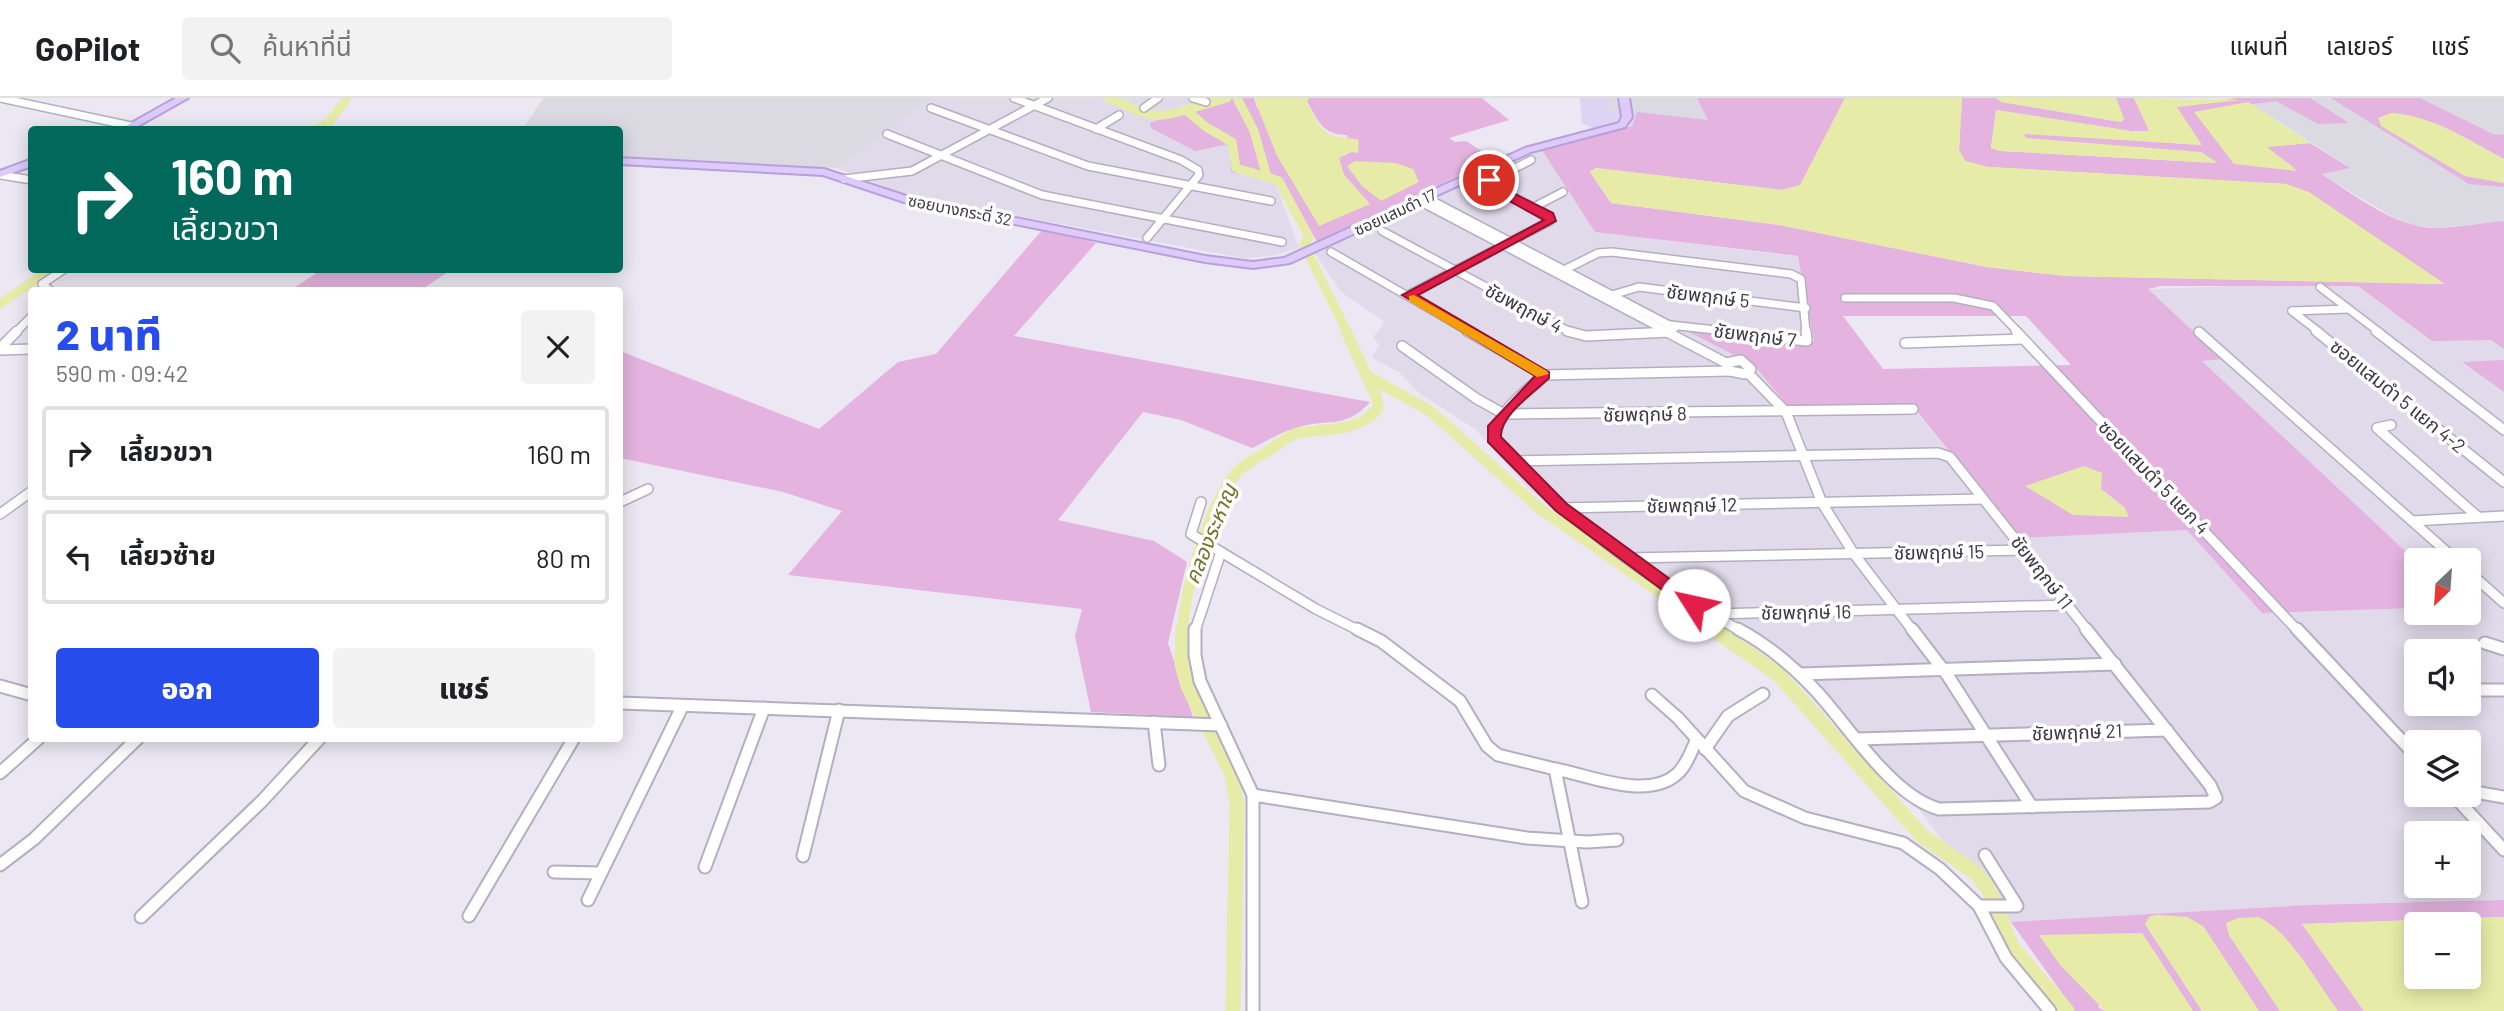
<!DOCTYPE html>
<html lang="th">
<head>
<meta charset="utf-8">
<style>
  :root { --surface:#fff; --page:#f2f2f2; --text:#202124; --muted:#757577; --line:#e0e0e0; --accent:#264ceb }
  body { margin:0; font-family:Barlow,"Noto Sans Thai",sans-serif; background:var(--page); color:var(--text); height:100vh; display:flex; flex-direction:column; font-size:26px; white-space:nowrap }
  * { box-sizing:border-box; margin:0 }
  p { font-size:23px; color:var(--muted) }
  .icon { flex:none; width:38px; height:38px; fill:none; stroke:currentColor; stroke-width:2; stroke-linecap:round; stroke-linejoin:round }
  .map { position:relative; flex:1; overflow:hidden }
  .panel { position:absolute; left:28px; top:189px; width:595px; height:455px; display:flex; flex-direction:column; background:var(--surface); border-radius:7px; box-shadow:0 4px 18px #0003 }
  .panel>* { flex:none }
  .banner { position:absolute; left:28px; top:28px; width:595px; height:147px; border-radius:7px; box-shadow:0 4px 18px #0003; background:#00695c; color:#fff; overflow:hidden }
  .needle { width:46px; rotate:205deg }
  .tools { position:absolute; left:2404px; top:450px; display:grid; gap:14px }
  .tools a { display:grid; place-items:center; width:77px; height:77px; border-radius:7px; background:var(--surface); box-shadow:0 4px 18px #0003; font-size:35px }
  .pin { position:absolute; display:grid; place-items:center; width:60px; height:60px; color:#fff; margin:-30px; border:4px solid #fff; border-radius:50%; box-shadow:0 2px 7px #0007 }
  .me { position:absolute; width:77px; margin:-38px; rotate:305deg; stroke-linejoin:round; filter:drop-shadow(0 0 5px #0008) }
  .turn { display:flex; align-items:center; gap:24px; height:147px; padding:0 28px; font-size:32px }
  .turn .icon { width:91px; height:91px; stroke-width:2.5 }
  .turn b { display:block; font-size:49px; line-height:60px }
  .round { display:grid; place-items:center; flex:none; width:74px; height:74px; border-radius:7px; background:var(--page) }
  .summary { display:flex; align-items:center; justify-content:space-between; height:119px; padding:0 28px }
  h1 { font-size:42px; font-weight:800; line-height:52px; color:var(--accent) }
  .primary-button { display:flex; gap:14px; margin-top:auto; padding:14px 28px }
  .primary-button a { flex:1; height:80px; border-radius:7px; background:var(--accent); color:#fff; font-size:28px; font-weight:800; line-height:80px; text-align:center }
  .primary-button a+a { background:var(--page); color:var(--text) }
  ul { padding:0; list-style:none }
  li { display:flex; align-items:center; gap:21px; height:94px; margin:0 14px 10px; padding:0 14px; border:4px solid var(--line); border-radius:7px }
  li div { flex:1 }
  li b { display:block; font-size:26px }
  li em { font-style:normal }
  header { display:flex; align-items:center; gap:42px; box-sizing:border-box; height:98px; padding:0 35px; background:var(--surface); border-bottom:2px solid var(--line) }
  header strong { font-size:33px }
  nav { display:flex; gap:38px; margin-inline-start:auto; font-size:24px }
  .search { width:490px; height:63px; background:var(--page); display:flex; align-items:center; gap:18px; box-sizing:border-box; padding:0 24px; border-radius:7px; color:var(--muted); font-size:26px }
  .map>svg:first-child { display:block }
  .residential { fill:#e0daea; fill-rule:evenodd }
  .commercial { fill:#dcd4f3 }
  .industrial { fill:#dbd9e2 }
  .green { fill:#e4b3df; fill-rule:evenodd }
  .water { fill:#e7eba8; fill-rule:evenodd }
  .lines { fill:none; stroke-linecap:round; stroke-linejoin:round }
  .canal-far2 { stroke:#e7eba8; stroke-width:9 }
  .canal-far1 { stroke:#e7eba8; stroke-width:11 }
  .canal { stroke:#e7eba8; stroke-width:15 }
  .street-far2-casing { stroke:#b4aec1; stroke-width:10 }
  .street-far1-casing { stroke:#b4aec1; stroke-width:12 }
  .street-casing { stroke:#b4aec1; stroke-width:15 }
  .secondary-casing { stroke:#b6a1d8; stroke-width:4 }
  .street-far2 { stroke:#fff; stroke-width:7 }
  .street-far1 { stroke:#fff; stroke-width:9 }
  .street { stroke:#fff; stroke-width:11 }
  .secondary { fill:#decafb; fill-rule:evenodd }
  .route { fill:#e11d48; stroke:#92132f; stroke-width:2 }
  .slow { fill:#f59e0b }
  .labels { text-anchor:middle; stroke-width:7; stroke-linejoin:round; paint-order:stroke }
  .far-street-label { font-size:16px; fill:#3b3746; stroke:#fff }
  .street-label { font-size:19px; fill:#3b3746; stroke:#fff }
  .water-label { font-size:21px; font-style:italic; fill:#6f742a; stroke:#fff }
</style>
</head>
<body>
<header>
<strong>GoPilot</strong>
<div class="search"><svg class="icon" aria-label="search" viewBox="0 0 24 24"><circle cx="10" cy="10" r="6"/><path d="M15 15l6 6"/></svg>ค้นหาที่นี่</div>
<nav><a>แผนที่</a><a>เลเยอร์</a><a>แชร์</a></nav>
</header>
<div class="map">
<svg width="2504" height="913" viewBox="0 0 2504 913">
  <rect width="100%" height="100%" fill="#ece8f3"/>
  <g class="residential">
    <path d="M931 0H1224L1178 13 1229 45 1231 74 1276 86 1299 150 1272 158 1243 160 906 97 837 70Z"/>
    <path d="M1542 52 1595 134 1801 159 1859 243 2019 440 2187 432 2262 515 2417 510V514H2469V462L2417 464 2201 262 2222 261 2147 191 2300 186 2358 188 2432 242H2491L2504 251V262L2463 265 2504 294V802L2309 807 2011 824 1979 769 1945 746 1922 715 1766 550 1676 500 1530 392 1475 331 1420 296 1399 274 1372 260 1379 247 1373 239 1385 224 1341 194 1314 154ZM2417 553H2469V606H2417ZM2417 644H2469V696H2417ZM2417 735H2469V788H2417Z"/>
  </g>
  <path class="commercial" d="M1580 0H1609L1608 12 1637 14 1632 27 1603 35 1582 25Z"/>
  <g class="industrial">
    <path d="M543 0H931L837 70 620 58V32L523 31Z"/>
    <path d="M1609 0H1697L1709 22 1607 12Z"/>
    <path d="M2271 0H2388L2504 65V123L2437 130 2413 127 2393 119 2319 75 2349 69 2248 4 2275 3Z"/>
    <path d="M2420 0H2504V37L2493 36Z"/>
  </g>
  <g class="green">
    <path d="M1224 0H1254L1257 10 1370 106 1344 77 1339 60 1351 54 1347 37C1323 37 1318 23 1307 3L1309 0H1482L1509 22 1449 40 1455 44 1466 43 1494 61 1317 144 1282 81 1271 83 1231 74 1229 46 1195 53 1151 30 1150 25Z"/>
    <path d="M1697 0H1845L1801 87 1782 92 1596 70 1590 74 1611 105 1779 127 1987 169 2065 178 2443 186 2309 95 2286 86 1988 69 1965 63 1959 52 1962 0H1996L2002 4 2121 24 2124 21 2116 0H2134L2150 33H2130L1996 12 1991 50 2001 53 2216 65 2025 40 2024 35 2201 47 2176 9 2237 0H2310L2349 25 2318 26 2276 3 2195 14 2296 71 2266 49 2310 45 2350 70 2321 76C2356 97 2395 131 2439 130 2460 129 2482 125 2504 123V251L2491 242 2432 243 2358 188H2161L2148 191 2223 261 2202 263 2417 464V510L2262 515 2187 432 2019 440 1912 307H1787L1754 267 1685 232 1810 247 1814 243 1798 158 1595 134 1542 52 1632 28 1637 14 1708 22ZM1843 218H2026L2071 267 1883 271ZM2052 381 2101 391 2125 410 2051 402 2026 388Z"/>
    <path d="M2331 0H2420L2493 36 2504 37V61C2468 42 2433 18 2391 15L2382 28 2465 78 2504 85V89L2469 86Z"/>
    <path d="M1042 132 1096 145 1014 238 1370 304C1345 332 1328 320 1299 329 1283 333 1267 343 1252 350L1181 322 1143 314 1058 422 1154 443 1187 464 1168 545 1193 619 1091 614 1075 538 1082 511 788 477 842 413 783 394 620 360V253L819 331 898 264 936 256Z"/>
    <path d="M321 172H451L421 192H291Z"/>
    <path d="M2504 262V294L2462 264Z"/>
    <path d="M2504 802V819L2302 826 2364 913H2338L2282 836 2229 837 2280 913H2259L2203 828 2145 826 2202 913H2193L2142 835 2098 909 2105 913H2075L2011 824 2309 807Z"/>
  </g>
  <g class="water">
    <path d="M1254 0H1309L1307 4C1313 14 1319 32 1331 37 1339 40 1350 39 1359 42L1358 55 1351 54 1339 60 1344 77 1370 106 1319 128 1277 58Z"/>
    <path d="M1845 0H1962L1959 52 1965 63 1988 69 2286 86 2309 94 2445 186 2065 178 1987 169 1779 127 1611 105 1590 74 1596 70 1782 92 1800 87Z"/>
    <path d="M1996 0H2116L2124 21 2121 24 2002 4Z"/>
    <path d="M2134 0 2241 2 2177 9 2202 47 2024 36 2026 40 2201 54 2218 65 2001 53 1991 50 1996 12 2131 33H2149Z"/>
    <path d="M2248 4 2310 45 2267 49 2297 73 2234 66 2194 14Z"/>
    <path d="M2391 15C2433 18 2468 42 2504 61V85L2465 78 2381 28 2378 20Z"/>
    <path d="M1355 63 1396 65 1413 71 1419 84 1381 103 1362 88 1347 68Z"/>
    <path d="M2084 368 2102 375 2101 391 2125 410 2129 419 2073 417 2025 388Z"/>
    <path d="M2159 817 2187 819 2203 828 2259 913H2202L2145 826 2150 818Z"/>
    <path d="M2258 819C2289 832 2318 886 2338 913H2280L2229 837 2226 825 2238 820Z"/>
    <path d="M2504 819V913H2364L2302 826ZM2417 826H2469V878H2417Z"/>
    <path d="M2142 835 2193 913H2105L2060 867 2039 837Z"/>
  </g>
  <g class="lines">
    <g class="canal-far2">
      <path d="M1107 0C1144 12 1142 25 1186 12L1206 29 1232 44 1236 70 1267 79"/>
      <path d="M1237 0 1254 33 1267 79 1279 83 1309 139 1304 147 1347 234"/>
      <path d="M1186 12 1227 0"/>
      <path d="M315 32 329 24 347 0"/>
      <path d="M0 206 49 172"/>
    </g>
    <g class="canal-far1">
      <path d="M1367 278 1430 313 1539 410 1716 533"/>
      <path d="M1183 533C1183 493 1211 401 1239 372 1248 364 1261 358 1271 351 1279 346 1289 337 1298 335 1325 330 1360 335 1378 310L1377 301 1346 233"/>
    </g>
    <g class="canal">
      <path d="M1183 531 1182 566 1188 588 1232 676 1237 707 1233 913"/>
      <path d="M1713 531 1778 576 1922 738 1976 775 1989 792 2012 849 2067 913"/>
    </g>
    <defs>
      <g id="street-far2">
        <path d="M0 0 131 28"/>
        <path d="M1014 0 1181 62 1198 72 1199 77 1147 140"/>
        <path d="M1193 0 1206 4"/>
        <path d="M931 10 1088 68 1271 103"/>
        <path d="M1144 10 1158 0"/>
        <path d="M1096 31 1119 17"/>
        <path d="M887 36 1042 97 1282 144"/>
        <path d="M0 77 32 82"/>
        <path d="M844 81 912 73 1048 0"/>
        <path d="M1427 100 1675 230"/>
        <path d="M1419 103 1668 234"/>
        <path d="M1534 109 1563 94"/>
        <path d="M1382 133 1570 234"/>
        <path d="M1331 154 1470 234"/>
        <path d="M1564 172 1598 155 1612 154 1791 176 1801 181 1806 234"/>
        <path d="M2320 189 2379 234"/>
        <path d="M50 192 42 186 63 172"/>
        <path d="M1408 197 1550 123 1551 120 1543 114 1486 85 1531 62"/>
        <path d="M1612 197 1639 189 1806 210"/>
        <path d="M1845 200H1954L1993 208 2018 234"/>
        <path d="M2292 213 2319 234"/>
        <path d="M2292 213 2348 211"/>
        <path d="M1670 227 1734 234"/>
        <path d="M16 234 32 218"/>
        <path d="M1660 234H1670"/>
      </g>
      <g id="street-far1">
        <path d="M1467 233 1544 277 1730 273"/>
        <path d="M1567 233 1586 238 1670 234"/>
        <path d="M1665 233 1726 265"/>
        <path d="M1719 233 1807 243 1806 233"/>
        <path d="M2016 233 2298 533"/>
        <path d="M2316 233 2504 384"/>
        <path d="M2376 233 2504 332"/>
        <path d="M2199 234 2456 462"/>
        <path d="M1905 245 2023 241"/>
        <path d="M1402 248 1477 301 1504 316 1913 311"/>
        <path d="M0 250 17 233"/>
        <path d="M0 252 32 251"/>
        <path d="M1741 262 1751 271 1745 276 1730 273 1726 265Z"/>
        <path d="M1748 275 1786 314 1822 405 1854 456 1913 533"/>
        <path d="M2391 327 2377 330 2478 419"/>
        <path d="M1514 363C1581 431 1658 488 1741 533"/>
        <path d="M1514 363 1494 341C1495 315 1526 293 1544 277"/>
        <path d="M1514 363 1938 355 1950 359 2088 533"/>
        <path d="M620 404 648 391"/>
        <path d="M1561 410 1983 401"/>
        <path d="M0 416 32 393"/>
        <path d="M2412 423 2504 418"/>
        <path d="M1221 454 1316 511 1360 533"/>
        <path d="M1628 460 2024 452"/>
        <path d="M2469 474 2504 505"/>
        <path d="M1715 516 2068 507"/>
        <path d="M1195 533 1221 454 1191 436 1201 404"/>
      </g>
      <g id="street">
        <path d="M1195 531V557L1200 583 1253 697V913"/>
        <path d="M1357 531 1381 543 1460 603 1487 648 1498 657 1555 671"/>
        <path d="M1738 531C1768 547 1794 569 1817 594 1850 630 1892 698 1939 711L2209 704 2216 700 2210 687 2086 531"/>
        <path d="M1912 531 1948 578 2032 709"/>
        <path d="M2297 531 2417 659"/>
        <path d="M2485 545 2504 551"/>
        <path d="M1801 576 2115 566"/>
        <path d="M0 588 32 597"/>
        <path d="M2481 592H2504"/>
        <path d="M1652 597 1678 620 1744 693 1805 720 1903 745 1940 771 1979 808 2006 860 2050 913"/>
        <path d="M620 605 1221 627"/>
        <path d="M1154 624 1159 667"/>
        <path d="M1858 641 2167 632"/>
        <path d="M1705 651 1728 618 1763 596"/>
        <path d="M0 675 39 640"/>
        <path d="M2469 693 2504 699"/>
        <path d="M2452 696 2504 752"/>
        <path d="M1253 697 1527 740 1587 744 1617 742"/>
        <path d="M803 758 839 612"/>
        <path d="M0 767 34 741 138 640"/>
        <path d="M705 769 764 610"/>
        <path d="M554 774 600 775"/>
        <path d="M588 802 682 609"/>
        <path d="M1582 804 1555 671C1589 677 1647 703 1677 676 1686 668 1691 654 1696 643"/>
        <path d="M1979 808H2017L1985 757"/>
        <path d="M469 818 574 640"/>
        <path d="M141 819 262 703 320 640"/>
      </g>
      <g id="secondary">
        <path d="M176 0H188L131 32H119Z"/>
        <path d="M1619 0H1629L1632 19 1625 29 1531 54 1290 165 1253 170 1205 164 904 104 823 77 620 66V60L824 71 906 98 1205 158 1253 164 1284 160 1525 50 1619 25 1622 19Z"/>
        <path d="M32 61V68L0 79V73Z"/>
      </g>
    </defs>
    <use href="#street-far2" class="street-far2-casing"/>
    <use href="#street-far1" class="street-far1-casing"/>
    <use href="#street" class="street-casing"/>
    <use href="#secondary" class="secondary-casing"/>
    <use href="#street-far2" class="street-far2"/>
    <use href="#street-far1" class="street-far1"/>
    <use href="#street" class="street"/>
    <use href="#secondary" class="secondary"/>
  </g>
  <path class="route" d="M1485 80H1493V85L1553 115 1556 123 1418 197 1549 274V280C1534 295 1500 317 1501 339L1567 406 1700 503V511H1688L1556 413 1488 344V328L1535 278 1402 197 1544 122 1482 88Z"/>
  <path class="slow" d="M1414 197 1547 273 1549 276 1537 279 1409 203V198Z"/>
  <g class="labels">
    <g class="far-street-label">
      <text transform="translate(960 112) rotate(11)" y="6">ซอยบางกระดี่ 32</text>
      <text transform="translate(1395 114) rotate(-25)" y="6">ซอยแสมดำ 17</text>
    </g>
    <g class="street-label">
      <text transform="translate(1708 198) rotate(7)" y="7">ชัยพฤกษ์ 5</text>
      <text transform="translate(1524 210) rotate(28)" y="7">ชัยพฤกษ์ 4</text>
      <text transform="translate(1755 237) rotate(7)" y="7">ชัยพฤกษ์ 7</text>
      <text transform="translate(2398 298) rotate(39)" y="7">ซอยแสมดำ 5 แยก 4-2</text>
      <text transform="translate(1645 316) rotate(-1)" y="7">ชัยพฤกษ์ 8</text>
      <text transform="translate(2154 379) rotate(46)" y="7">ซอยแสมดำ 5 แยก 4</text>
      <text transform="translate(1692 407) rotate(-1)" y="7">ชัยพฤกษ์ 12</text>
      <text transform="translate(1939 454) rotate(-1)" y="7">ชัยพฤกษ์ 15</text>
      <text transform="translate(2042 474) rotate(52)" y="7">ชัยพฤกษ์ 11</text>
      <text transform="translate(1806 514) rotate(-1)" y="7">ชัยพฤกษ์ 16</text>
      <text transform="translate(2077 634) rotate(-2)" y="7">ชัยพฤกษ์ 21</text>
    </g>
    <g class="water-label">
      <text transform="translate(1211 436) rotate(-68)" y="7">คลองระหาญ</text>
    </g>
  </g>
</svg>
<div class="tools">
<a><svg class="needle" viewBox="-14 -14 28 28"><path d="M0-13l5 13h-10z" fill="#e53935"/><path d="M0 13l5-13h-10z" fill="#757577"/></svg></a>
<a><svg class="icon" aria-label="sound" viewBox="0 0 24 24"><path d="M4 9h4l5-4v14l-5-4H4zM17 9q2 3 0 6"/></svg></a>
<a><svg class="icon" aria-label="layers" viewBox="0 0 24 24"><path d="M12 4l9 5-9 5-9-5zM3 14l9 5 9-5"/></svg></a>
<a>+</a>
<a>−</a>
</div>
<div class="pin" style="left:1489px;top:82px;background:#d93025"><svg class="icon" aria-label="arrive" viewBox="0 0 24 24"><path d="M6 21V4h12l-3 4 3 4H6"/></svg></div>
<svg class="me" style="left:1694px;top:507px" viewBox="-20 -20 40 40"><circle r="19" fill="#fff"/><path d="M0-13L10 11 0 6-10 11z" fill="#e11d48"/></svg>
<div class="banner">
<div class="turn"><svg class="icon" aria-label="right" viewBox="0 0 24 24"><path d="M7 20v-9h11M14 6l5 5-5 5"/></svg><div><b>160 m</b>เลี้ยวขวา</div></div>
</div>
<section class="panel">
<div class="summary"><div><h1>2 นาที</h1><p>590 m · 09:42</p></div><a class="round"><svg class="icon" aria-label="close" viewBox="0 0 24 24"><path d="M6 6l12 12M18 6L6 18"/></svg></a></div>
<ul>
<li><svg class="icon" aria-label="right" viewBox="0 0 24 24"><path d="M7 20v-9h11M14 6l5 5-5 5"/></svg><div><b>เลี้ยวขวา</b></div><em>160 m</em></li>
<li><svg class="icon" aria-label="left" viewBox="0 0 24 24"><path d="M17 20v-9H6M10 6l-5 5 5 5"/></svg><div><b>เลี้ยวซ้าย</b></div><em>80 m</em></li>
</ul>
<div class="primary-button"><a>ออก</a><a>แชร์</a></div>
</section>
</div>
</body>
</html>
